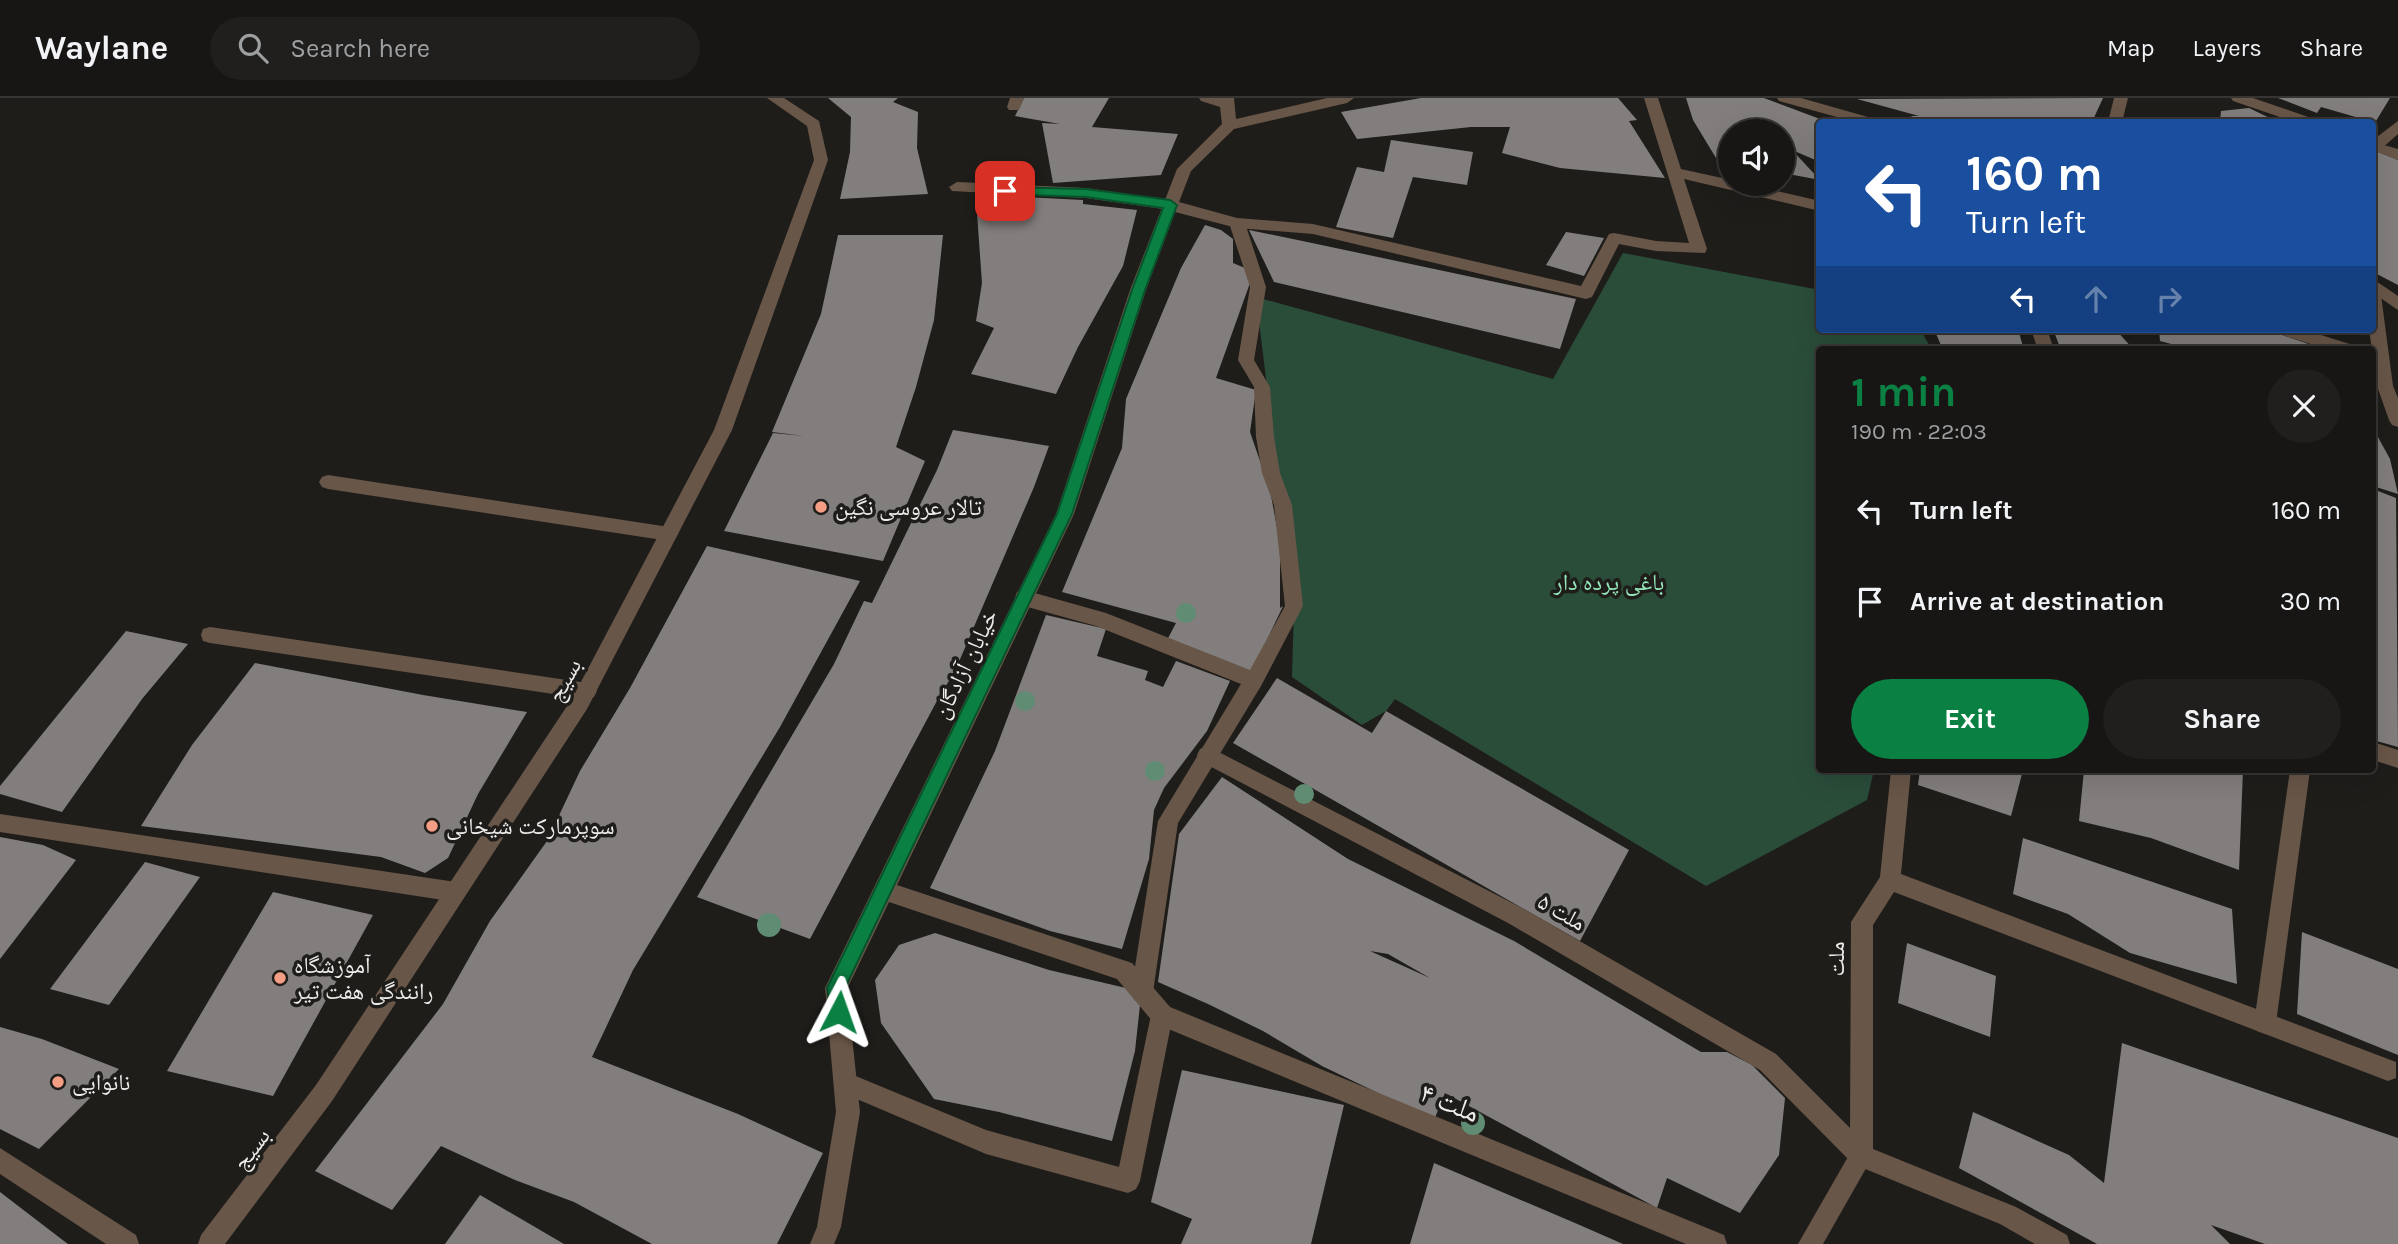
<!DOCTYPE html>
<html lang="en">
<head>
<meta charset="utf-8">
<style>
  :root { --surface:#171614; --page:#201f1d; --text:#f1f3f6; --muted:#9e9fa0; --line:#363534; --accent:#0b8043 }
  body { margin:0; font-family:Karla,"Noto Naskh Arabic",sans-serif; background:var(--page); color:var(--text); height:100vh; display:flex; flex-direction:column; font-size:26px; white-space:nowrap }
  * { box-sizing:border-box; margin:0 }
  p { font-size:23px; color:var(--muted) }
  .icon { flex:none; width:38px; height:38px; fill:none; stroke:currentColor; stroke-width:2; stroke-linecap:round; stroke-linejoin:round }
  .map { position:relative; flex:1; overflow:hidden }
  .sheet { position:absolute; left:1816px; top:248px; width:560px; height:427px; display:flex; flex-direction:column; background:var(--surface); border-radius:7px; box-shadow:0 7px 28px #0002,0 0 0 2px var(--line) }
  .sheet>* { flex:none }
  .top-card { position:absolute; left:1816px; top:21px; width:560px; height:214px; border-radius:7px; box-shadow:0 7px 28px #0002,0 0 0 2px var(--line); background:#1a4fa0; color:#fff; overflow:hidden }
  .buttons { position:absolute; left:1718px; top:21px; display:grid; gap:14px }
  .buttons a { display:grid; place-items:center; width:77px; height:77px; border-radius:50%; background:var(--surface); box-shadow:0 7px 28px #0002,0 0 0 2px var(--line); font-size:35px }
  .pin { position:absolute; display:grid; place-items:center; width:60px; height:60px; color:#fff; margin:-30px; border-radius:14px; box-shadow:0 4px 10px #0006 }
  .me { position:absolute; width:77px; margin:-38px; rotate:4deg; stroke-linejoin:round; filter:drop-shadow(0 0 5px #0008) }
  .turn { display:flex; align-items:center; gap:24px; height:147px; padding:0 35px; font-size:32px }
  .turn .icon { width:91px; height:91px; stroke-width:2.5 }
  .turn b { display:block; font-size:49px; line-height:60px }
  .lanes { display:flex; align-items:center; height:66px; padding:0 35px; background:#0003; justify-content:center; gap:35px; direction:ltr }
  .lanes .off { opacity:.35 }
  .round { display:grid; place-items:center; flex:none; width:74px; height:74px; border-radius:37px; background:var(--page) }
  .head { display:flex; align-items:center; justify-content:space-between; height:119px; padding:0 35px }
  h1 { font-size:42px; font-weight:700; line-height:52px; color:var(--accent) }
  .cta { display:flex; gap:14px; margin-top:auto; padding:14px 35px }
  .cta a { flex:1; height:80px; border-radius:42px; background:var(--accent); color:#fff; font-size:28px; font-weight:700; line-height:80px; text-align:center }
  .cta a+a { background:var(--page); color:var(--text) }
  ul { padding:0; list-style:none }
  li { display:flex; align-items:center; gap:21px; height:91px; padding:0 35px }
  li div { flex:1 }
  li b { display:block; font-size:26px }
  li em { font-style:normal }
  header { display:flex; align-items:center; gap:42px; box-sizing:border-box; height:98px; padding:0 35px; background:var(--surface); border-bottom:2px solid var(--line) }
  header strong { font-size:33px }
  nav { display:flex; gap:38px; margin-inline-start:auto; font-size:24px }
  .search { width:490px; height:63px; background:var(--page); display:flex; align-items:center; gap:18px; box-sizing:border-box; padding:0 24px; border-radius:38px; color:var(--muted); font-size:26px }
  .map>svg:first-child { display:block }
  .green { fill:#2a4d3a }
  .building { fill:#827e7d; fill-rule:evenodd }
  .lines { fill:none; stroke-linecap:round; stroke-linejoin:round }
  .service { fill:#685648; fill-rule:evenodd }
  .minor { fill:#685648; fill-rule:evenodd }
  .tertiary { fill:#685648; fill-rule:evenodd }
  .tree { fill:#608c73 }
  .route { fill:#0b8043; stroke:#07532c; stroke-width:2 }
  .poi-dot { fill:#f49e86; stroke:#1f1d1a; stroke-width:2.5 }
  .labels { text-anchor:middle; stroke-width:7; stroke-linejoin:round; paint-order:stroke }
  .poi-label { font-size:23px; fill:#eeecea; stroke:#1f1d1a; text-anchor:start }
  .park-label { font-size:23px; fill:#95e7bb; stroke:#1f1d1a }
  .street-label { font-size:23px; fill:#eeecea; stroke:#1f1d1a }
  .near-street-label { font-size:28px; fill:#eeecea; stroke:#1f1d1a }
</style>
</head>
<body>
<header>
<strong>Waylane</strong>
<div class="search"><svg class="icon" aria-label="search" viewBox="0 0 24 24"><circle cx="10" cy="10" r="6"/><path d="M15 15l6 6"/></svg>Search here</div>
<nav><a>Map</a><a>Layers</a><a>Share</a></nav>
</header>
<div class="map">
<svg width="2398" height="1146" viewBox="0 0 2398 1146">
  <rect width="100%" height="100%" fill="#1f1d1a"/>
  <path class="green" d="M1623 155 1820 192V231H1920L1932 252H1820V672H1874L1867 702 1706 788 1395 601 1386 613 1362 627 1292 579 1294 508 1256 199 1553 281Z"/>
  <g class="building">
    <path d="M828 0H898L893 4 918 14 917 50 928 96 840 101 850 54 851 19Z"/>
    <path d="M1024 0H1109L1092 29 1178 36 1161 77 1053 85 1042 25 1060 26 1015 18Z"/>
    <path d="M1421 0H1618L1637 22 1629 23 1665 80 1560 70 1502 55 1510 29H1471L1357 41 1341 14Z"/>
    <path d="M1686 0H1764L1828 24H1820V64L1792 52 1820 82 1783 75V33H1731V63L1716 60 1693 22Z"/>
    <path d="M2103 0 2092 24H1930L1910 18H1919L1857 1Z"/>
    <path d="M2278 0H2390L2373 28V24L2321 9 2317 15Z"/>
    <path d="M2249 10 2278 24H2220L2221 13Z"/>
    <path d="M1391 42 1473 54 1467 87 1413 79 1393 140 1336 129 1357 69 1384 74Z"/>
    <path d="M2373 52 2398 62V187L2373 174Z"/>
    <path d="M1024 99 1083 102V106L1137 112 1123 168 1078 249 1056 296 971 276 994 230 976 223 982 185 976 101Z"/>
    <path d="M1205 127 1221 132 1233 141V165L1245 170 1250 185 1216 280 1256 292 1250 334 1270 392 1280 446V510L1283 508 1250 578 1165 546 1176 525 1062 494 1122 350 1126 301 1181 170Z"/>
    <path d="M1249 132 1312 145 1576 201 1560 251 1274 184Z"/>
    <path d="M1566 134 1604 140 1584 178 1546 167Z"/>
    <path d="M838 137H943L934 222 916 289 896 349 925 363 883 463 724 433 773 335 804 338 772 334 821 216Z"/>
    <path d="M1934 231H2018L2024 252H1943Z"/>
    <path d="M2053 231H2115L2134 252H2061Z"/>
    <path d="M2159 231H2265L2326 252H2194L2160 243Z"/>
    <path d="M2373 330 2390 361 2398 396 2373 388Z"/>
    <path d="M953 332 1049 348 1034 389 955 573 939 599 810 841 697 799 834 566 864 503 872 505 937 372Z"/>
    <path d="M2373 391 2396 400 2398 649 2373 642Z"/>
    <path d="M707 448 860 483 780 629 633 872 592 959 738 1016 823 1055 777 1146H652L574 1104 515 1082 441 1048 392 1112 315 1073 443 906 490 823 547 743 580 673 630 590Z"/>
    <path d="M1046 517 1106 531 1097 558 1148 573 1145 582 1163 589 1176 563 1230 583 1207 633 1164 690 1154 712 1149 761 1122 851 1050 833 930 790 995 653Z"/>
    <path d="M126 533 188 546 142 601 62 714 0 696V688Z"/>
    <path d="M255 565 423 597 527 614 478 696 448 760 425 775 381 759 141 728 192 647Z"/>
    <path d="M1277 580 1372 635 1386 613 1629 752 1580 843 1233 645Z"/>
    <path d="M1920 672H2023L2011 718 1918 687Z"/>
    <path d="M2084 672H2243L2239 772 2151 740 2079 723Z"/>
    <path d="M1222 679 1348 761 1514 843 1701 954H1727L1752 967 1785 1000 1779 1057 1740 1115 1667 1080 1657 1110 1445 995 1434 1022 1322 968 1263 933 1208 906 1158 884 1179 736ZM1370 853 1388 856 1430 880Z"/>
    <path d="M0 739 43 747 76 762 0 861Z"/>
    <path d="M2023 740 2232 811 2237 886 2130 855 2068 816 2013 796Z"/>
    <path d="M145 764 200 779 109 907 50 891Z"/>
    <path d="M273 794 373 817 273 998 167 973Z"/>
    <path d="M2302 834 2398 871V957L2297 916Z"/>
    <path d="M935 835 1049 872 1126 890 1140 907 1135 953 1112 1043 999 1014 934 1001 881 925 875 882 899 847Z"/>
    <path d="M1907 845 1996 878 1990 939 1898 905Z"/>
    <path d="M0 929 42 941 119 971 39 1051 0 1031Z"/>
    <path d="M2122 945 2398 1040V1146H2265L2211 1127 2230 1146H2097L1959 1070 1973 1014 2069 1057 2104 1085Z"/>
    <path d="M1182 972 1344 1007 1311 1146H1181L1192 1121 1151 1104Z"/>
    <path d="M1434 1065 1575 1125 1623 1146H1410Z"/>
    <path d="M0 1094 60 1140 68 1146H0Z"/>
    <path d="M480 1097 564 1146H445Z"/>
  </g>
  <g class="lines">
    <g class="service">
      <path d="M1010 0H1024L1019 12H1009L1007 9Z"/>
      <path d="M2373 44 2398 51V62L2373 52Z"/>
      <path d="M957 84 1086 90 1170 102 1178 107 1170 112 1086 100 952 93 949 89Z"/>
      <path d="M1237 120 1245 125 1266 189 1254 262 1270 289 1274 339 1280 375 1292 407 1303 508 1261 588 1178 725 1153 894 1150 902 1142 905 1134 902 1131 894 1158 723 1241 586 1096 528 1017 506 1015 500 1017 494 1024 492 1106 515 1250 572 1285 508 1274 407 1262 375 1256 339 1254 289 1238 262 1250 189 1229 125Z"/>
      <path d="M210 529 587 585 594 587 597 593 594 599 587 601 210 545 203 543 201 537 203 531Z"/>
      <path d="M2290 672H2310L2276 925 2273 933 2265 936 2257 933 2254 925Z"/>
      <path d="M0 716 456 784 463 787 467 794 463 801 456 804 0 734Z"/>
      <path d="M1162 906 1170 909 1173 917 1140 1083 1136 1091 1128 1095 986 1056 838 993 835 985 838 977 846 974 986 1032 1119 1069 1151 917 1154 909Z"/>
      <path d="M0 1050 136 1137 139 1146H106L0 1076Z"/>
    </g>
    <g class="minor">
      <path d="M1199 0H1234L1236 21 1327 0H1354L1347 5 1234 31 1191 73 1179 104 1237 120 1313 126 1581 188 1609 136 1614 135 1656 143 1689 145 1644 0H1658L1681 71 1731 82V86H1747L1820 103V113L1684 81 1707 151 1705 155 1656 153 1619 146 1592 199 1586 201 1313 136 1237 130 1175 114 1146 192 1074 416 897 787 1132 865 1170 909 1724 1137 1727 1146H1686L1154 925 1117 881 889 804 847 891 860 1014 841 1129 834 1146H810L817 1129 836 1014 825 890 1056 416 1130 192 1177 71 1222 26 1220 9 1201 3Z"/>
      <path d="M1777 0H1801L1875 21 1877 24H1855L1779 3Z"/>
      <path d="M2114 0H2128L2122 24H2108Z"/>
      <path d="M2231 0H2253L2314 21 2316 24H2295L2233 3Z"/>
      <path d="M2398 23V36L2381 51 2373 52V42Z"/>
      <path d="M2373 181 2398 198V212L2373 195Z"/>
      <path d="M2031 231H2047L2054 252H2038Z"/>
      <path d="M2274 231H2302L2356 248 2358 252H2330L2276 235Z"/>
      <path d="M328 377 669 429 675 431 678 436 675 441 669 443 328 391 322 389 319 384 322 379Z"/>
      <path d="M2373 644 2398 652V670L2373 662Z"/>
      <path d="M1207 648 1524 811 1776 956 1850 1030 1851 824 1880 779 1891 672H1911L1901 776 2388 961 2396 964V980L2388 983 1894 794 1873 827V1051L2016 1109 2067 1137 2070 1146H2035L2000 1126 1853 1066 1760 972 1508 825 1200 663 1197 657 1200 651Z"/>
    </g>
    <g class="tertiary">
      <path d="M767 0H784L819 23 828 62 732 332 587 611 332 1003 225 1146H198L201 1137 316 987 573 599 714 332 814 62 807 28Z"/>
      <path d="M2373 191 2381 197 2393 288 2398 300V329L2392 327 2389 322 2377 288 2369 231H2373Z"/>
      <path d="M1861 1046 1869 1050 1873 1058 1823 1146H1798L1853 1050Z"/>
    </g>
  </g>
  <g class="tree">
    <circle cx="1186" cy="515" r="10"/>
    <circle cx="1025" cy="603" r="10"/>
    <circle cx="1155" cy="673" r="10"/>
    <circle cx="1304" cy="696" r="10"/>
    <circle cx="769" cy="827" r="12"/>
    <circle cx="1473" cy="1025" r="12"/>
  </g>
  <path class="route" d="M1005 89 1086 91 1170 102 1177 107 1145 192 1072 416 845 890 848 914 845 920 839 923 832 920 827 890 1057 416 1132 192 1163 110 1086 99 1001 96 999 93Z"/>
  <g class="poi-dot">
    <circle cx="821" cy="409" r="7"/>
    <circle cx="432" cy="728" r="7"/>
    <circle cx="280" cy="880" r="7"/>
    <circle cx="58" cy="984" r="7"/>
  </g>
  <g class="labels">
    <g class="poi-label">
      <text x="835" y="417">تالار عروسی نگین</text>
      <text x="446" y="736">سوپرمارکت شیخانی</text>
      <text x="294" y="875">آموزشگاه<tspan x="294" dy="26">رانندگی هفت تیر</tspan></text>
      <text x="72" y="992">نانوایی</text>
    </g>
    <g class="park-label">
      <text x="1609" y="492">باغی پرده دار</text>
    </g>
    <g class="street-label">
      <text transform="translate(965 566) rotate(-64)" y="8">خیابان آزادگان</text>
      <text transform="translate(564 582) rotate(-61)" y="8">بسیج</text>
      <text transform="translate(1562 814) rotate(30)" y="8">ملت ۵</text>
      <text transform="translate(1836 861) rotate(-90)" y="8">ملت</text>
      <text transform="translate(251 1051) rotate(-53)" y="8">بسیج</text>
    </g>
    <g class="near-street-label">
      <text transform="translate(1450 1004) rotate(22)" y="10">ملت ۴</text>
    </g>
  </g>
</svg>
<div class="buttons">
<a><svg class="icon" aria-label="sound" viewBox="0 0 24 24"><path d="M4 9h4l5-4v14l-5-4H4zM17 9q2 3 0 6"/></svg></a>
</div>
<div class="pin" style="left:1005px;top:93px;background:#d93025"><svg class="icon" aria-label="arrive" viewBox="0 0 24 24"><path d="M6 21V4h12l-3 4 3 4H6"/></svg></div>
<svg class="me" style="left:839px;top:914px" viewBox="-20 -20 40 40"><path d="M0-17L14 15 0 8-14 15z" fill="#0b8043" stroke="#fff" stroke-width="4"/></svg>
<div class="top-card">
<div class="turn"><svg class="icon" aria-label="left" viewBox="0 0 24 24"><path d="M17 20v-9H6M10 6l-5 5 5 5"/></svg><div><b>160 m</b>Turn left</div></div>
<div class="lanes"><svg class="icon" aria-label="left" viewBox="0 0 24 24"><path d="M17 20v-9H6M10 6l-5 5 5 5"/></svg><svg class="icon off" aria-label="ahead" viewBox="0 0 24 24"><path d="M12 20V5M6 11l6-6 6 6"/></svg><svg class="icon off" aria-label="right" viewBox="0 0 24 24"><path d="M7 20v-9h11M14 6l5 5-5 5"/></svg></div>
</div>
<section class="sheet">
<div class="head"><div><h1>1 min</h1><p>190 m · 22:03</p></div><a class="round"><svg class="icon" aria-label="close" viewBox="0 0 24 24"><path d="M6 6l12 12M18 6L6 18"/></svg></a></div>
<ul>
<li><svg class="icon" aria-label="left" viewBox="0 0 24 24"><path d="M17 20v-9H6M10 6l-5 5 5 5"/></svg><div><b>Turn left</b></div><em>160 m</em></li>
<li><svg class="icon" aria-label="arrive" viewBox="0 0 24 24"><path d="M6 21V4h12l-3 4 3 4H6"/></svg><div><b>Arrive at destination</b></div><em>30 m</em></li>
</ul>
<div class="cta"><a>Exit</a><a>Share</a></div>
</section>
</div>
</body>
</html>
